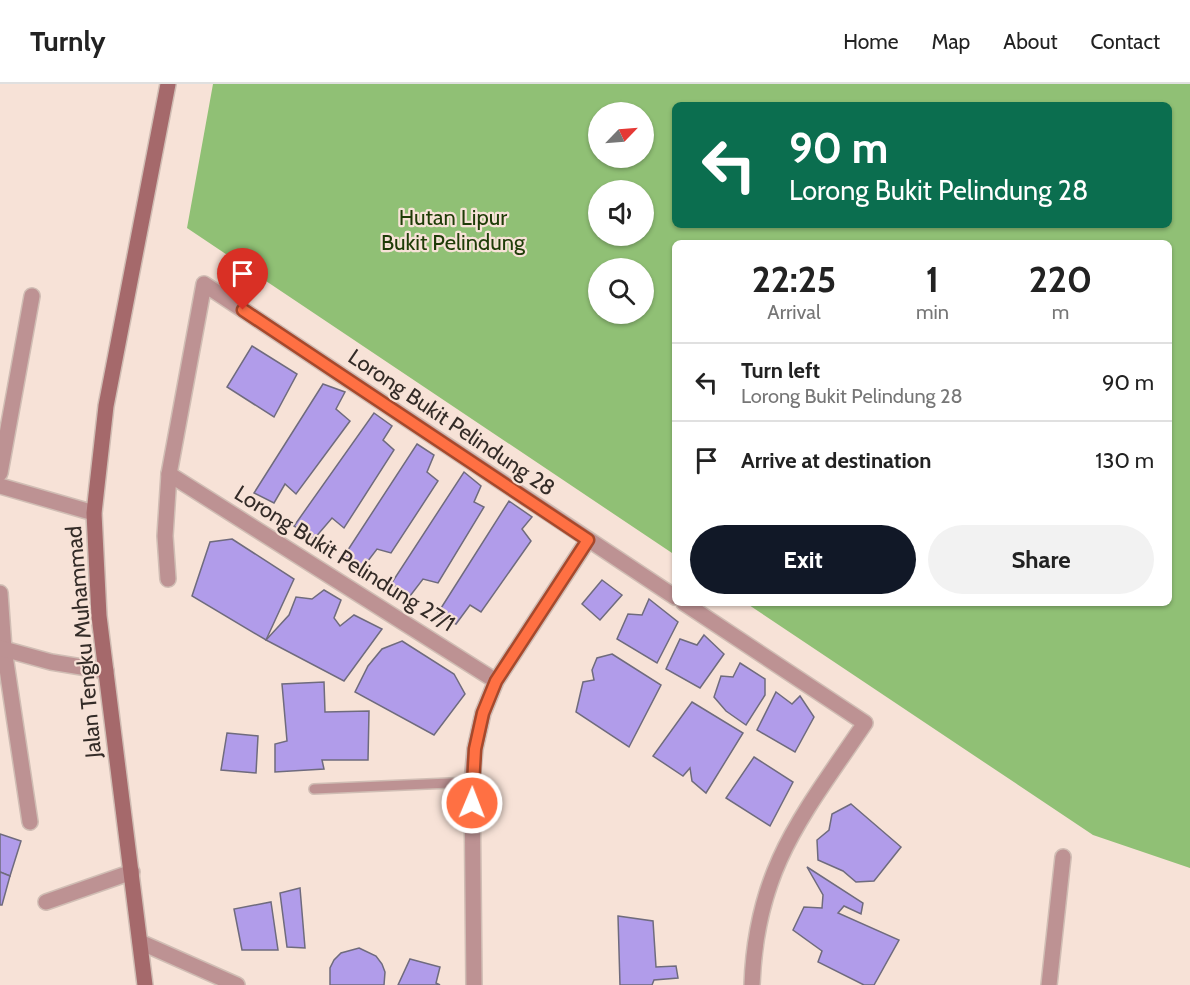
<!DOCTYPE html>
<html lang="en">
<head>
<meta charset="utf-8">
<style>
  :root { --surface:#fff; --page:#f2f2f2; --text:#222; --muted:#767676; --line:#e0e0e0; --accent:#111827 }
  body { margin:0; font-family:Cabin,sans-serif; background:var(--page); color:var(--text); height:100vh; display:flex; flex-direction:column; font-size:22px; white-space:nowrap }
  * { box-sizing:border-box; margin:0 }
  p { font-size:20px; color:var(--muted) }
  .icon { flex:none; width:33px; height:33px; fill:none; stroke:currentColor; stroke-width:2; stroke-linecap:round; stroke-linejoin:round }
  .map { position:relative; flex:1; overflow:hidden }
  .panel { position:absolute; left:672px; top:156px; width:500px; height:366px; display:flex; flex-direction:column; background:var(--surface); border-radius:9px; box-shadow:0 2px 4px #0004 }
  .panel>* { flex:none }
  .top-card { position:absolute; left:672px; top:18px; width:500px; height:126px; border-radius:9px; box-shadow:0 2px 4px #0004; background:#0b6e4f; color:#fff; overflow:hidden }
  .needle { width:39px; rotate:65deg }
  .controls { position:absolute; left:588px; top:18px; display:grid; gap:12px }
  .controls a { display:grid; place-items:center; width:66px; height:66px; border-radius:50%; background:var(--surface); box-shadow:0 2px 4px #0004; font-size:30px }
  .pin { position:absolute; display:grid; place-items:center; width:51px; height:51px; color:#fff; margin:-62px -26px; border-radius:50% 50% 50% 0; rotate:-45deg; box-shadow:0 0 6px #0007 }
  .pin .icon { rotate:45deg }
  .me { position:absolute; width:66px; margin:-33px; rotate:1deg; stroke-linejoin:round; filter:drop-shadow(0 0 4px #0008) }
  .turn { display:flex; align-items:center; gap:21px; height:126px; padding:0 18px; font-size:27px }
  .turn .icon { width:78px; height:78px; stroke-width:2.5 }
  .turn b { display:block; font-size:42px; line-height:51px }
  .eta { display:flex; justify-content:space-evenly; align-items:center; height:102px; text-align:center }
  .eta b { font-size:36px; font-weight:800; line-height:42px }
  .cta { display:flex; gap:12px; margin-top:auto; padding:12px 18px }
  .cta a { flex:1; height:69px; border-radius:36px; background:var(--accent); color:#fff; font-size:24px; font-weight:800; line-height:69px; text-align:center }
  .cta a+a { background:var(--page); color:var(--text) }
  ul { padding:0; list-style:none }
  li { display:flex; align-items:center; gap:18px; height:78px; padding:0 18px; border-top:2px solid var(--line) }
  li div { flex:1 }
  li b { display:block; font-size:22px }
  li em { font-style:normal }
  header { display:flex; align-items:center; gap:36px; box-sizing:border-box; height:84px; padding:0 30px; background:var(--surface); border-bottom:2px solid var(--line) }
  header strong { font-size:28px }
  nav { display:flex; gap:33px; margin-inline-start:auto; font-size:21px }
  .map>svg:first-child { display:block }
  .forest { fill:#90c075; fill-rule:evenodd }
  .building { fill:#b19cea; stroke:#6f6b7d; stroke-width:1.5 }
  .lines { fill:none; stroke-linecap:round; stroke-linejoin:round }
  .lane-casing { stroke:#d0bdb4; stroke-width:12 }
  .street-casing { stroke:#d0bdb4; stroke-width:18 }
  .secondary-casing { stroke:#d0bdb4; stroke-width:18 }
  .lane { stroke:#bd9293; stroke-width:9 }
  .street { stroke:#bd9293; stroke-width:15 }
  .secondary { stroke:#a5696b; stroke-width:15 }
  .route-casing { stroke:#a6492c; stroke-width:15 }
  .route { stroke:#ff7043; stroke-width:10 }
  .labels { text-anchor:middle; stroke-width:4.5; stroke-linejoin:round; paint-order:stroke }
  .park-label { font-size:22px; fill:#1e3c07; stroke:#f7e2d7 }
  .street-label { font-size:22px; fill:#332b27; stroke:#f7e2d7 }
</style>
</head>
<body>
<header>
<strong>Turnly</strong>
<nav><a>Home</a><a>Map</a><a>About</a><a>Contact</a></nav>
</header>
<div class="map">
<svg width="1190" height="901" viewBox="0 0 1190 901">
  <rect width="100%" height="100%" fill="#f7e2d7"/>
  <path class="forest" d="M213 0H1190V784L1093 751 746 519H1168V159H675V471L187 144ZM675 21H1168V141H675ZM598 28H644V74H598ZM598 106H644V152H598ZM598 184H644V230H598Z"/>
  <g class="building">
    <path d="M252 262 297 290 274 333 227 303Z"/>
    <path d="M323 300 345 308 336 325 350 337 296 410 285 400 274 419 254 409Z"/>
    <path d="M374 329 392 342 383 356 394 366 344 444 332 434 314 455 294 442Z"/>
    <path d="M417 360 434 371 427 388 438 397 391 469 377 465 364 482 344 472Z"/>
    <path d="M464 388 481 402 474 418 484 423 438 499 423 495 410 512 391 500Z"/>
    <path d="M509 417 532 433 522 445 531 457 481 528 470 521 456 540 436 532Z"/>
    <path d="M232 455 294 495 266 556 192 512 210 458Z"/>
    <path d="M602 496 622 511 600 536 582 520Z"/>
    <path d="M324 506 341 516 334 534 340 542 354 531 382 545 344 597 266 556 289 531 296 513 312 515Z"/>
    <path d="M649 515 678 538 657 579 617 555 628 530 642 531Z"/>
    <path d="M704 551 724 570 700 604 666 585 680 555 697 561Z"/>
    <path d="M402 557 454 590 465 610 434 651 355 608 368 582 382 565Z"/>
    <path d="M612 570 661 601 629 663 576 628 583 598 594 596 592 586 597 574Z"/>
    <path d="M740 579 765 595V611L746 641 726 627 714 613 721 592 733 593Z"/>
    <path d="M324 598 325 628 369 627 368 676H322L324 685 275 688V660L287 657 282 600Z"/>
    <path d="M776 608 792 620 800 612 814 633 795 668 757 646Z"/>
    <path d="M692 618 743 649 706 709 692 697 690 684 683 692 653 672Z"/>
    <path d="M227 649 258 652 256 689 221 686Z"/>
    <path d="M754 673 793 698 770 742 726 714Z"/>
    <path d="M851 720 901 763 874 797 856 798 843 787 818 776 817 756 829 746 832 730Z"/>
    <path d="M0 750 21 757 10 792 0 788Z"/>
    <path d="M807 783 863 819 861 830 844 822 838 829 899 856 874 901H864L818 878 822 867 793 846 804 823 822 824 823 811Z"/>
    <path d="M0 788 10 792 2 821H0Z"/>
    <path d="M300 804 305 864 287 863 280 809Z"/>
    <path d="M271 818 278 866H242L234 825Z"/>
    <path d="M618 832 653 837 656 883 676 882 678 894 654 896 652 901H620Z"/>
    <path d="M359 864 376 872 382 880 385 888 384 901H330V884L334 876 341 869Z"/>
    <path d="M410 875 440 883 436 899 440 901H398Z"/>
  </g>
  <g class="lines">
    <defs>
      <path id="lane" d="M314 705 472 698"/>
      <g id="street">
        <path d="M0 389 32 212"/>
        <path d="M169 390 496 597"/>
        <path d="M0 402 94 429"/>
        <path d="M168 495 165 452 169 390 204 200 675 513"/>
        <path d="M0 509 4 565 30 738"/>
        <path d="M684 519 865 639C803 731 756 784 752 901"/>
        <path d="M0 564 51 578 106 587"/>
        <path d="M46 818 132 788"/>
        <path d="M140 858 237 901"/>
        <path d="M474 901 472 698 475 665 483 629 496 597 588 456"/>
        <path d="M1049 901 1063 773"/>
      </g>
      <path id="secondary" d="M145 901 99 532 94 429 106 322 168 0"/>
    </defs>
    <use href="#lane" class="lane-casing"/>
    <use href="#street" class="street-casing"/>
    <use href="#secondary" class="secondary-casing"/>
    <use href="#lane" class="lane"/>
    <use href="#street" class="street"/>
    <use href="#secondary" class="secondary"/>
  </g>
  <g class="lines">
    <defs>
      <path id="route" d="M243 226 588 456 496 597 483 629 475 665 472 719"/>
    </defs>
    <use href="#route" class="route-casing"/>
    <use href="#route" class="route"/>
  </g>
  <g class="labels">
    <g class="park-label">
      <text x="453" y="141">Hutan Lipur<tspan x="453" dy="25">Bukit Pelindung</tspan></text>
    </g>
    <g class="street-label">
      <text transform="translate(452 338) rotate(34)" y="8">Lorong Bukit Pelindung 28</text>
      <text transform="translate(345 474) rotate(32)" y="8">Lorong Bukit Pelindung 27/1</text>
      <text transform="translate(83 558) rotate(-95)" y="8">Jalan Tengku Muhammad</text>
    </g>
  </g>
</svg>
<div class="controls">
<a><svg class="needle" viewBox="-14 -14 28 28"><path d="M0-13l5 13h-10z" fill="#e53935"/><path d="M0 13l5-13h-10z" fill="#767676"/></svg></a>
<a><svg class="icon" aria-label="sound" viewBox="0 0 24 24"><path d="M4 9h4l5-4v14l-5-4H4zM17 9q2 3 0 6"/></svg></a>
<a><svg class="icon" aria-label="search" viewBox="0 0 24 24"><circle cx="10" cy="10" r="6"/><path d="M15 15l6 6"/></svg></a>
</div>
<div class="pin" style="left:243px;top:226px;background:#d93025"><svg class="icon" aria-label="arrive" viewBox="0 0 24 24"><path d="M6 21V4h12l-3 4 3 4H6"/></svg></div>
<svg class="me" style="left:472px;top:719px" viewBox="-20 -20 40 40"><circle r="17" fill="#ff7043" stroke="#fff" stroke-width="3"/><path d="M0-11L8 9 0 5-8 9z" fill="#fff"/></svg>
<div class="top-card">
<div class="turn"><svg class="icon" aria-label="left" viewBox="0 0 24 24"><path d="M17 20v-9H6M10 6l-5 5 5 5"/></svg><div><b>90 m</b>Lorong Bukit Pelindung 28</div></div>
</div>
<section class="panel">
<div class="eta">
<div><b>22:25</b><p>Arrival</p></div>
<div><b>1</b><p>min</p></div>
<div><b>220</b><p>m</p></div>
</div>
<ul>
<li><svg class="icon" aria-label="left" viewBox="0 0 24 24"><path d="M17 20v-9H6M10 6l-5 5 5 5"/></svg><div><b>Turn left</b><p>Lorong Bukit Pelindung 28</p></div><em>90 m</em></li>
<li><svg class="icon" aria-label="arrive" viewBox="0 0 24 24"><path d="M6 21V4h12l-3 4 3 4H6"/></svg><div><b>Arrive at destination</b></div><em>130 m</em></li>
</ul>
<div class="cta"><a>Exit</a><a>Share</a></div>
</section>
</div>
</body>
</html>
